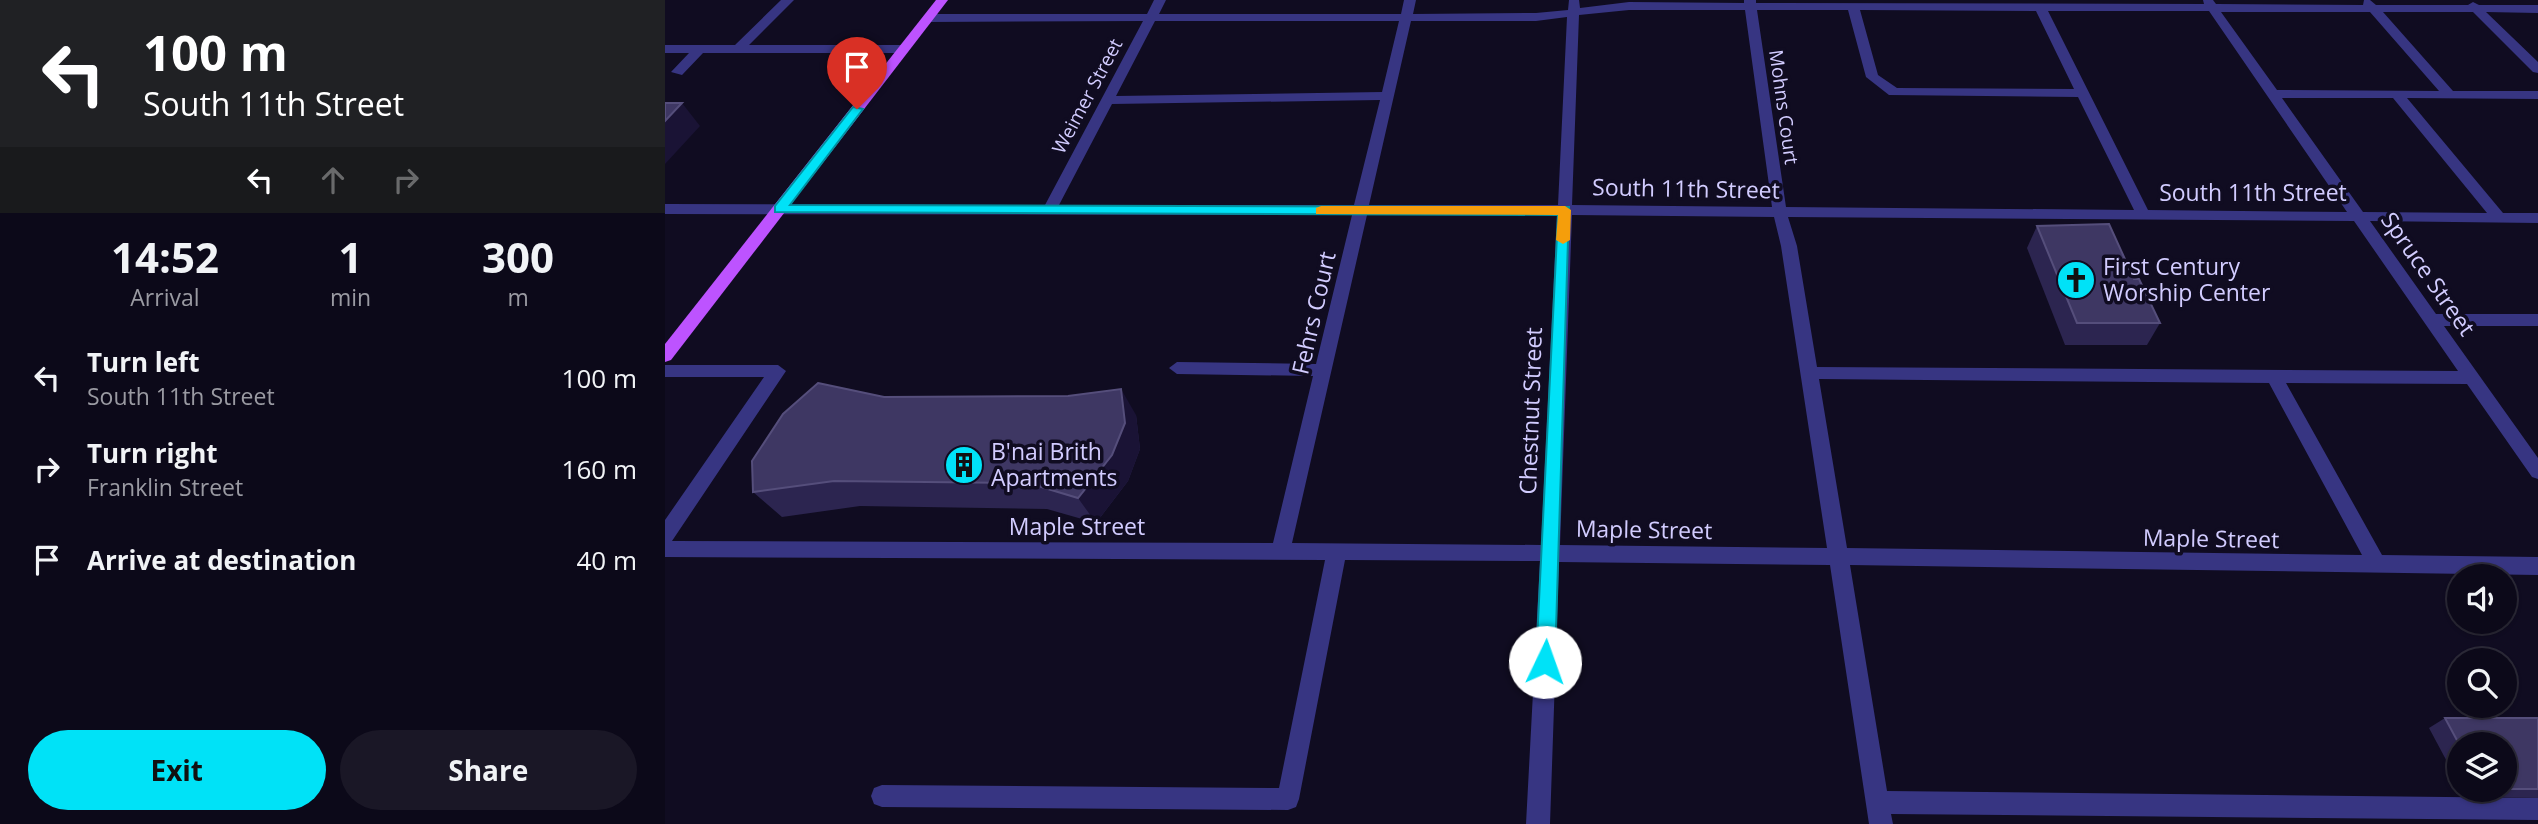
<!DOCTYPE html>
<html lang="en">
<head>
<meta charset="utf-8">
<style>
  :root { --surface:#0c0919; --page:#1a1726; --text:#f1f3f6; --muted:#9a9aa2; --line:#2c2a38; --accent:#00e2f7 }
  body { margin:0; font-family:"Open Sans",sans-serif; background:var(--page); color:var(--text); height:100vh; display:flex; flex-direction:column; font-size:26px; white-space:nowrap }
  * { box-sizing:border-box; margin:0 }
  p { font-size:23px; color:var(--muted) }
  .icon { flex:none; width:38px; height:38px; fill:none; stroke:currentColor; stroke-width:2; stroke-linecap:round; stroke-linejoin:round }
  .map { position:relative; flex:1; overflow:hidden }
  .details { display:flex; flex-direction:column; background:var(--surface); width:665px }
  .details>* { flex:none }
  .banner { background:#202124; color:#fff; overflow:hidden }
  .controls { position:absolute; left:1782px; top:564px; display:grid; gap:14px }
  .controls a { display:grid; place-items:center; width:70px; height:70px; border-radius:50%; background:var(--surface); box-shadow:0 2px 5px #0004,0 0 0 2px var(--line); font-size:35px }
  .pin { position:absolute; display:grid; place-items:center; width:60px; height:60px; color:#fff; margin:-72px -30px; border-radius:50% 50% 50% 0; rotate:-45deg; box-shadow:0 0 7px #0007 }
  .pin .icon { rotate:45deg }
  .me { position:absolute; width:77px; margin:-38px; rotate:3deg; stroke-linejoin:round; filter:drop-shadow(0 0 5px #0008) }
  .turn { display:flex; align-items:center; gap:24px; height:147px; padding:0 28px; font-size:32px }
  .turn .icon { width:91px; height:91px; stroke-width:2.5 }
  .turn b { display:block; font-size:49px; line-height:60px }
  .lanes { display:flex; align-items:center; height:66px; padding:0 28px; background:#0003; justify-content:center; gap:35px; direction:ltr }
  .lanes .off { opacity:.35 }
  .eta { display:flex; justify-content:space-evenly; align-items:center; height:119px; text-align:center }
  .eta b { font-size:42px; font-weight:700; line-height:49px }
  .action { display:flex; gap:14px; margin-top:auto; padding:14px 28px }
  .action a { flex:1; height:80px; border-radius:42px; background:var(--accent); color:#111; font-size:28px; font-weight:700; line-height:80px; text-align:center }
  .action a+a { background:var(--page); color:var(--text) }
  ul { padding:0; list-style:none }
  li { display:flex; align-items:center; gap:21px; height:91px; padding:0 28px }
  li div { flex:1 }
  li b { display:block; font-size:26px }
  li em { font-style:normal }
  main { display:flex; flex:1; min-height:0 }
  .map>svg:first-child { display:block }
  .lines { fill:none; stroke-linecap:round; stroke-linejoin:round }
  .minor { fill:#373582; fill-rule:evenodd }
  .major { fill:#bd53ff; fill-rule:evenodd }
  .wall { fill:#2c2550 }
  .shaded-wall { fill:#1a1335 }
  .building { fill:#3e3763; stroke:#554e7b; stroke-width:2 }
  .route { fill:#00e2f7; stroke:#0093a1; stroke-width:2 }
  .slow { fill:#f59e0b }
  .labels { text-anchor:middle; stroke-width:7; stroke-linejoin:round; paint-order:stroke }
  .far-street-label { font-size:19px; fill:#d2ccff; stroke:#100c21 }
  .street-label { font-size:23px; fill:#d2ccff; stroke:#100c21 }
  .poi-label { font-size:23px; fill:#d2ccff; stroke:#100c21; text-anchor:start }
</style>
</head>
<body>
<main>
<section class="details">
<div class="banner">
<div class="turn"><svg class="icon" aria-label="left" viewBox="0 0 24 24"><path d="M17 20v-9H6M10 6l-5 5 5 5"/></svg><div><b>100 m</b>South 11th Street</div></div>
<div class="lanes"><svg class="icon" aria-label="left" viewBox="0 0 24 24"><path d="M17 20v-9H6M10 6l-5 5 5 5"/></svg><svg class="icon off" aria-label="ahead" viewBox="0 0 24 24"><path d="M12 20V5M6 11l6-6 6 6"/></svg><svg class="icon off" aria-label="right" viewBox="0 0 24 24"><path d="M7 20v-9h11M14 6l5 5-5 5"/></svg></div>
</div>
<div class="eta">
<div><b>14:52</b><p>Arrival</p></div>
<div><b>1</b><p>min</p></div>
<div><b>300</b><p>m</p></div>
</div>
<ul>
<li><svg class="icon" aria-label="left" viewBox="0 0 24 24"><path d="M17 20v-9H6M10 6l-5 5 5 5"/></svg><div><b>Turn left</b><p>South 11th Street</p></div><em>100 m</em></li>
<li><svg class="icon" aria-label="right" viewBox="0 0 24 24"><path d="M7 20v-9h11M14 6l5 5-5 5"/></svg><div><b>Turn right</b><p>Franklin Street</p></div><em>160 m</em></li>
<li><svg class="icon" aria-label="arrive" viewBox="0 0 24 24"><path d="M6 21V4h12l-3 4 3 4H6"/></svg><div><b>Arrive at destination</b></div><em>40 m</em></li>
</ul>
<div class="action"><a>Exit</a><a>Share</a></div>
</section>
<div class="map">
<svg width="1873" height="824" viewBox="0 0 1873 824">
  <rect width="100%" height="100%" fill="#100c21"/>
  <g class="lines">
    <g class="minor">
      <path d="M116 0H129L84 45H239L245 49 239 53H38L17 75 6 72 24 53H0V45H70Z"/>
      <path d="M489 0H501L494 14H736L739 0H751L748 14 871 13 903 10 904 0H914L915 8 964 2 1079 3V0H1091V3L1539 4 1538 0H1548L1551 4 1698 5 1699 0H1705L1711 5H1803L1808 2 1814 5H1873V13L1821 12 1873 62V73L1868 72 1808 12H1718L1788 91H1873V99L1742 98 1838 213H1873V223L1705 221 1771 314H1873V326H1779L1873 458V479L1867 477 1802 384 1621 383 1717 555 1873 557V575L1185 565 1222 791 1873 798V820L1226 814 1228 824H1204L1165 565 894 562 885 824H861L875 561 680 560 634 799 631 807 623 810 217 807 209 804 206 796 209 788 217 785 614 788 660 560 0 557V520L99 377H0V365H113L121 371 7 541 608 543 648 376 512 374 504 368 512 362 651 364 687 215 0 214V204L380 205 478 21 263 22 257 18 263 14H482ZM964 10H1080L1107 207 907 205 914 15ZM1092 10H1183L1201 77 1224 95 1413 97 1469 210 1121 207ZM1195 10 1371 11 1409 89 1232 88 1213 75ZM1383 11H1544L1682 212 1483 210ZM1556 12H1705L1774 91 1612 90ZM902 17 893 205H704L746 21H871ZM490 21H734L717 92 451 96ZM1617 98H1728L1822 213 1698 212ZM715 100 689 205H394L447 104ZM702 215H892L876 545 627 543ZM907 215 1109 217 1116 246 1162 548 895 545ZM1123 217 1689 221 1793 371 1152 367 1132 246ZM1154 379 1604 383 1697 555 1182 548Z"/>
    </g>
    <path class="major" d="M271 0H283L6 360 0 362V344Z"/>
  </g>
  <g class="wall">
    <path d="M1372 226 1469 279 1495 323 1482 345H1400L1362 248Z"/>
    <path d="M471 415 475 449 463 481 431 523 382 509 195 506 117 517 88 492Z"/>
    <path d="M1780 718H1873V798L1800 797 1796 789H1839V744H1794V784L1764 728Z"/>
  </g>
  <g class="shaded-wall">
    <path d="M17 103 35 126 0 164V121Z"/>
    <path d="M456 389 471 415 475 449 463 481 431 523 413 498Z"/>
  </g>
  <g class="building">
    <path d="M0 103H17L0 121Z"/>
    <path d="M1444 224 1469 279H1474L1495 323H1412L1372 226Z"/>
    <path d="M153 383 219 397 403 396 456 389 460 423 447 455 413 498 363 483 169 481 88 492 87 461 118 414Z"/>
    <path d="M1780 718H1873V789H1839V744H1794Z"/>
  </g>
  <path class="route" d="M188 107 198 109 125 205 904 207 890 662 887 668 880 670 874 668 871 662 893 215 110 212V206Z"/>
  <path class="slow" d="M656 206H900L906 210 905 240 898 244 891 240 893 215 651 214V208Z"/>
  <defs>
    <symbol id="church-disc" viewBox="-11 -11 22 22"><circle r="9.5" fill="#00e2f7" stroke="#100c21"/><path d="M-1.2-6h2.4v3.5h3.3v2.4h-3.3V6h-2.4V-.1h-3.3v-2.4h3.3Z" fill="#111"/></symbol>
    <symbol id="building-disc" viewBox="-11 -11 22 22"><circle r="9.5" fill="#00e2f7" stroke="#100c21"/><path d="M-4-6H4V6H1V3H-1V6H-4ZM-2.5-4.3h1.7v1.8h-1.7ZM.8-4.3h1.7v1.8H.8ZM-2.5-1h1.7V.8h-1.7ZM.8-1h1.7V.8H.8Z" fill="#111"/></symbol>
  </defs>
  <g fill-rule="evenodd">
    <use href="#church-disc" x="1389" y="258" width="44" height="44"/>
    <use href="#building-disc" x="277" y="443" width="44" height="44"/>
  </g>
  <g class="labels">
    <g class="far-street-label">
      <text transform="translate(422 96) rotate(-62)" y="7">Weimer Street</text>
      <text transform="translate(1119 107) rotate(82)" y="7">Mohns Court</text>
    </g>
    <g class="street-label">
      <text transform="translate(1021 189) rotate(1)" y="8">South 11th Street</text>
      <text x="1588" y="201">South 11th Street</text>
      <text transform="translate(1763 274) rotate(55)" y="8">Spruce Street</text>
      <text transform="translate(649 313) rotate(-77)" y="8">Fehrs Court</text>
      <text transform="translate(866 411) rotate(-88)" y="8">Chestnut Street</text>
      <text x="412" y="535">Maple Street</text>
      <text transform="translate(979 530) rotate(1)" y="8">Maple Street</text>
      <text transform="translate(1546 539) rotate(1)" y="8">Maple Street</text>
    </g>
    <g class="poi-label">
      <text x="1438" y="275">First Century<tspan x="1438" dy="26">Worship Center</tspan></text>
      <text x="326" y="460">B'nai Brith<tspan x="326" dy="26">Apartments</tspan></text>
    </g>
  </g>
</svg>
<div class="controls">
<a><svg class="icon" aria-label="sound" viewBox="0 0 24 24"><path d="M4 9h4l5-4v14l-5-4H4zM17 9q2 3 0 6"/></svg></a>
<a><svg class="icon" aria-label="search" viewBox="0 0 24 24"><circle cx="10" cy="10" r="6"/><path d="M15 15l6 6"/></svg></a>
<a><svg class="icon" aria-label="layers" viewBox="0 0 24 24"><path d="M12 4l9 5-9 5-9-5zM3 14l9 5 9-5"/></svg></a>
</div>
<div class="pin" style="left:192px;top:109px;background:#d93025"><svg class="icon" aria-label="arrive" viewBox="0 0 24 24"><path d="M6 21V4h12l-3 4 3 4H6"/></svg></div>
<svg class="me" style="left:880px;top:662px" viewBox="-20 -20 40 40"><circle r="19" fill="#fff"/><path d="M0-13L10 11 0 6-10 11z" fill="#00e2f7"/></svg>
</div>
</main>
</body>
</html>
